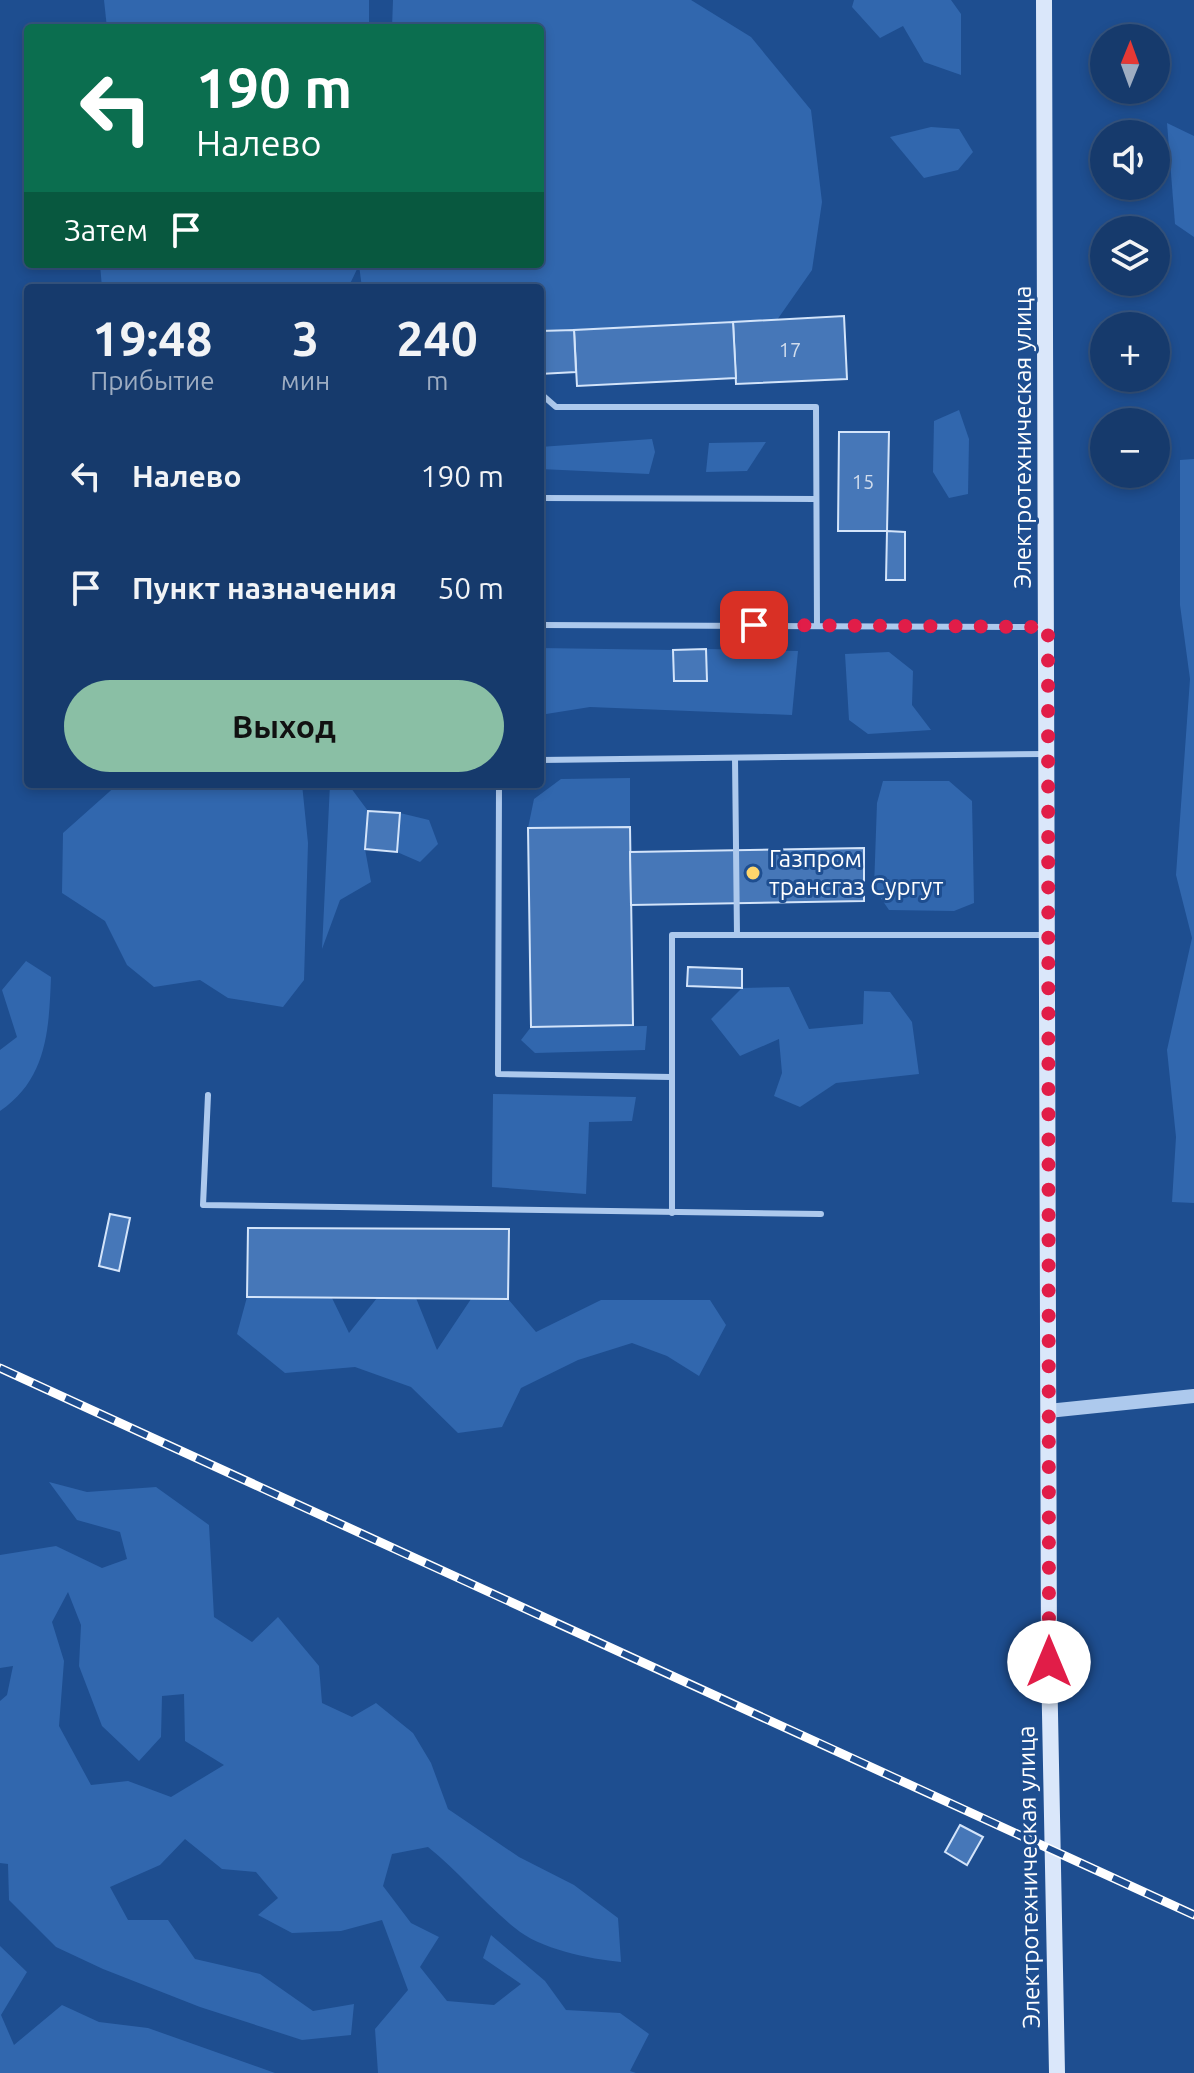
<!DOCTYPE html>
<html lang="ru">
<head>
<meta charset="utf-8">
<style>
  :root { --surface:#163a6c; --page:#234574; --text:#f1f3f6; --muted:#9eadc2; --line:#35547f; --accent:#8abfa5 }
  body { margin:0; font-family:Ubuntu,sans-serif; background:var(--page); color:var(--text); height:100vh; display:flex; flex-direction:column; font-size:30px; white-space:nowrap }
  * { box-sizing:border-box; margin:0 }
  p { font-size:26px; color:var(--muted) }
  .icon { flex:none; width:44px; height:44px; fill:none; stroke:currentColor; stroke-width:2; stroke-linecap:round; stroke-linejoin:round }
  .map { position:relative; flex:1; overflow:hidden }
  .sheet { position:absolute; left:24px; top:284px; width:520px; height:504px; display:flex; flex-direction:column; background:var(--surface); border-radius:8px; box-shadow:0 4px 12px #0003,0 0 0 2px var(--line) }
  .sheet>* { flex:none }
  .guide { position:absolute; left:24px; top:24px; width:520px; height:244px; border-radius:8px; box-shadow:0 4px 12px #0003,0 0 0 2px var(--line); background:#0b6e4f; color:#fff; overflow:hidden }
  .needle { width:52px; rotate:1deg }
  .fabs { position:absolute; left:1090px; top:24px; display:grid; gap:16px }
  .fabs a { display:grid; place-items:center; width:80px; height:80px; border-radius:50%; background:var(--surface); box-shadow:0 4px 12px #0003,0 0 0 2px var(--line); font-size:40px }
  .pin { position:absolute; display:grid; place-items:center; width:68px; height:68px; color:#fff; margin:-34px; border-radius:16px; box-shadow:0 4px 12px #0006 }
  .me { position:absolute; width:88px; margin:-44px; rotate:0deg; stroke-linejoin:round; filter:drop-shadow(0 0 6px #0008) }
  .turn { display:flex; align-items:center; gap:28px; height:168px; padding:0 40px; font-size:36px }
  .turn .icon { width:104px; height:104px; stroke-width:2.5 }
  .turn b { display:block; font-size:56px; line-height:68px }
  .then { display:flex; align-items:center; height:76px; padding:0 40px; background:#0003; gap:16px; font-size:30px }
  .eta { display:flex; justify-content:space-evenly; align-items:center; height:136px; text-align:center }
  .eta b { font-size:48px; font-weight:700; line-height:56px }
  .action { display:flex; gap:16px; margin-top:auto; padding:16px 40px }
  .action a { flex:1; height:92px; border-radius:48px; background:var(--accent); color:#111; font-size:32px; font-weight:700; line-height:92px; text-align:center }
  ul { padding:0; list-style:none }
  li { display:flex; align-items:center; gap:24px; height:112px; padding:0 40px }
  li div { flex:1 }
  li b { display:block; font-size:30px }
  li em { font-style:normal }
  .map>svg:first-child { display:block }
  .green { fill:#3167ae; fill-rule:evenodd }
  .building { fill:#4677b8; stroke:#d3e4fa; stroke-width:2 }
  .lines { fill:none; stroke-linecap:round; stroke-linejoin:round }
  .service { stroke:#adc9ed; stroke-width:6 }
  .tertiary { stroke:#adc9ed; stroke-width:14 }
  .secondary { stroke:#dae7fa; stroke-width:16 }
  .rail-casing { stroke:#fff; stroke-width:9 }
  .rail { stroke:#1e4e90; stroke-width:6; stroke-dasharray:18; stroke-linecap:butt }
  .route { stroke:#e11d48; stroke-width:14; stroke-dasharray:0 25.2 }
  .poi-dot { fill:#fdd56c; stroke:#1e4e90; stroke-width:3 }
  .labels { text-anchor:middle; stroke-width:6; stroke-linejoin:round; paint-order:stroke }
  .number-label { font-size:20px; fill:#d1dded }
  .street-label { font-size:24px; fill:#fff; stroke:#1e4e90 }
  .poi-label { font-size:24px; fill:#fff; stroke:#1e4e90; text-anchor:start }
</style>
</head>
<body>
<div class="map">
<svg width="1194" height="2073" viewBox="0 0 1194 2073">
  <rect width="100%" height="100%" fill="#1e4e90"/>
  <g class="green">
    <path d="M104 0H369V28H107Z"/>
    <path d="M393 0H691L751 37 811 110 822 202 812 270 777 320 540 331V288H362L359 265 348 288H102L100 264H540V28H392Z"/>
    <path d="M854 0H951L961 14V75L924 62 903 26 880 38 852 7Z"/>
    <path d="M1167 123 1194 136V237L1175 224Z"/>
    <path d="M931 127 959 129 973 152 958 170 924 178 890 137Z"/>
    <path d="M959 410 969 439 968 494 949 498 933 472 934 421Z"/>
    <path d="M652 439 655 452 649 474 540 469V447Z"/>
    <path d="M766 442 747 471 706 472 709 443Z"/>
    <path d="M1194 459V1203L1172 1202 1176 1137 1167 1050 1192 938 1176 875 1190 679 1180 605V460Z"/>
    <path d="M540 648 673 650 675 681 707 680 706 649 798 651 792 715 590 707 540 715Z"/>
    <path d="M889 652 913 671 912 705 931 730 868 734 849 720 845 654Z"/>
    <path d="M630 778V827L528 828 534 799 561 779Z"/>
    <path d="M883 781H949L972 801 974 903 954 911 889 910 874 888 877 803Z"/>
    <path d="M118 784H302L308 843 304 980 283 1007 228 998 200 980 154 987 127 965 105 921 62 893 63 833Z"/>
    <path d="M330 784H348L368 811 365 849 371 882 340 900 322 949Z"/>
    <path d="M400 813 429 820 438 844 420 862 397 852Z"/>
    <path d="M26 961 51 977C49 1030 47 1079 0 1111V1050L17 1037 2 990Z"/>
    <path d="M789 987 809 1029 863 1024 864 991 890 992 912 1022 919 1074 836 1083 800 1107 774 1096 782 1073 779 1039 740 1056 711 1019 742 988Z"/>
    <path d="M647 1026 645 1050 535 1053 521 1040 531 1027Z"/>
    <path d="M493 1094 636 1097 632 1121 589 1122 586 1194 492 1187Z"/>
    <path d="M247 1297 332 1298 349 1333 377 1298H416L437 1350 471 1299H508L536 1332 601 1300H710L726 1325 699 1376 667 1356 632 1343 578 1360 521 1388 502 1427 458 1433 411 1387 355 1367 285 1373 237 1334Z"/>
    <path d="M49 1482 87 1492 156 1487 209 1525 214 1617 252 1642 278 1617 319 1666 322 1703 352 1717 376 1703 413 1733 431 1763 448 1809 519 1857 574 1885 618 1918 621 1962C590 1959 539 1949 515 1928 484 1903 459 1872 428 1847L392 1854 383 1886 411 1923 439 1937 420 1967 447 2001 494 2005 521 1984 483 1958 491 1935 545 1981 566 2010 620 2013 649 2034 630 2071 636 2073H378L375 2029 408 1990 382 1920 341 1931 292 1933 258 1915 278 1898 256 1872 222 1869 185 1839 160 1865 110 1887 128 1920H168L195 1959 260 1974 313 2011 354 2004 351 2035 302 2040 200 2007 103 1969 56 1947 9 1900 8 1864 0 1863V1701L7 1695 13 1666 0 1668V1555L56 1546 102 1568 127 1559 120 1532 77 1520ZM68 1592 81 1625 79 1666 102 1726 139 1761 161 1737 162 1696 184 1694 185 1741 224 1765 171 1797 128 1781 91 1785 59 1726 64 1661 52 1622Z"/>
    <path d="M0 1946 27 1972 1 2015 14 2045 62 2005 99 2022 148 2028 275 2073H0Z"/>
  </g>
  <g class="building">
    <path d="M844 316 847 379 736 384 733 322Z"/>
    <path d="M733 322 736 378 577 386 574 330Z"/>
    <path d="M574 330 576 372 540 374V331Z"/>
    <path d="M839 432H889L887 531H838Z"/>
    <path d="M887 531 905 532V580H886Z"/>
    <path d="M706 649 707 681H674L673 650Z"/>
    <path d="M368 811 400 813 397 852 365 849Z"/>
    <path d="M630 827 633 1025 531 1027 528 828Z"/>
    <path d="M864 848V901L631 905 630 852Z"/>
    <path d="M688 967 742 969V988L687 986Z"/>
    <path d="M110 1214 130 1218 119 1271 99 1266Z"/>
    <path d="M248 1228 509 1229 508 1299 247 1297Z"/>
    <path d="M960 1825 983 1837 967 1865 945 1852Z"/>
  </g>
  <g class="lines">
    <g class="service">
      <path d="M540 393 556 407H816L817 626"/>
      <path d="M540 498 816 499"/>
      <path d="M540 625 1044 627"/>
      <path d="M735 758 737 935"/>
      <path d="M540 760 1044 754"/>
      <path d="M499 784 498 1074 671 1077"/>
      <path d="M208 1095 203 1205 821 1214"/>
      <path d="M672 1213V935H1046"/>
    </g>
    <path class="tertiary" d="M1048 1411 1194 1396"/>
    <path class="secondary" d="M1044 0 1049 1662 1057 2073"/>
    <defs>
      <path id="rail" d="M0 1368 1194 1915"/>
    </defs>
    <use href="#rail" class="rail-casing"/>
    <use href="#rail" class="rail"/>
  </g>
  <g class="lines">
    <path class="route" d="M754 625 1048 627 1049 1662"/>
  </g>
  <circle class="poi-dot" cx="753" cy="873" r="8"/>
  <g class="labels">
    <g class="number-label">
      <text x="790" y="357">17</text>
      <text x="863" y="489">15</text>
    </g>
    <g class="street-label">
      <text transform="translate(1023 437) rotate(-90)" y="8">Электротехническая улица</text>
      <text transform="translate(1029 1877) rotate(-91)" y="8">Электротехническая улица</text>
    </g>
    <g class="poi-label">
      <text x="769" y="867">Газпром<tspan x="769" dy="28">трансгаз Сургут</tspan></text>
    </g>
  </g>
</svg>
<div class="fabs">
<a><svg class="needle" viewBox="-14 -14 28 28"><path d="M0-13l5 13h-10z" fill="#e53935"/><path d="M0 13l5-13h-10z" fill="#9eadc2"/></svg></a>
<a><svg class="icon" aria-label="sound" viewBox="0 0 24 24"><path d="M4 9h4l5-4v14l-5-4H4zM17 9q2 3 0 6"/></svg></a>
<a><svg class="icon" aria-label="layers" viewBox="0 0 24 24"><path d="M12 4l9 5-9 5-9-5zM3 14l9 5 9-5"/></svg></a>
<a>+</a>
<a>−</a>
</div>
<div class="pin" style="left:754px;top:625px;background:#d93025"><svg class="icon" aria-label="arrive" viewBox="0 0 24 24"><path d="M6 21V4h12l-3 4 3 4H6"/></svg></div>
<svg class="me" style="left:1049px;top:1662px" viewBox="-20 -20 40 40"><circle r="19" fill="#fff"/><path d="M0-13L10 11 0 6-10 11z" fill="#e11d48"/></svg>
<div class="guide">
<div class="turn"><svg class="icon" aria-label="left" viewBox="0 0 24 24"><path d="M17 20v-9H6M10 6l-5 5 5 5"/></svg><div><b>190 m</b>Налево</div></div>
<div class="then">Затем<svg class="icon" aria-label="arrive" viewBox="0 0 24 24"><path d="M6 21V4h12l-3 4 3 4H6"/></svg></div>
</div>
<section class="sheet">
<div class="eta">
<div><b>19:48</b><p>Прибытие</p></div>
<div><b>3</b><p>мин</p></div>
<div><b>240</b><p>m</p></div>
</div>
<ul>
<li><svg class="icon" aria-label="left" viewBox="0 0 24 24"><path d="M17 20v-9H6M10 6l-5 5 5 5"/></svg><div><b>Налево</b></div><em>190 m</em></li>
<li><svg class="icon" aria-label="arrive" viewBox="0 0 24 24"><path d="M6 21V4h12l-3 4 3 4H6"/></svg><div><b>Пункт назначения</b></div><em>50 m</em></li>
</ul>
<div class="action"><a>Выход</a></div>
</section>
</div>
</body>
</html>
